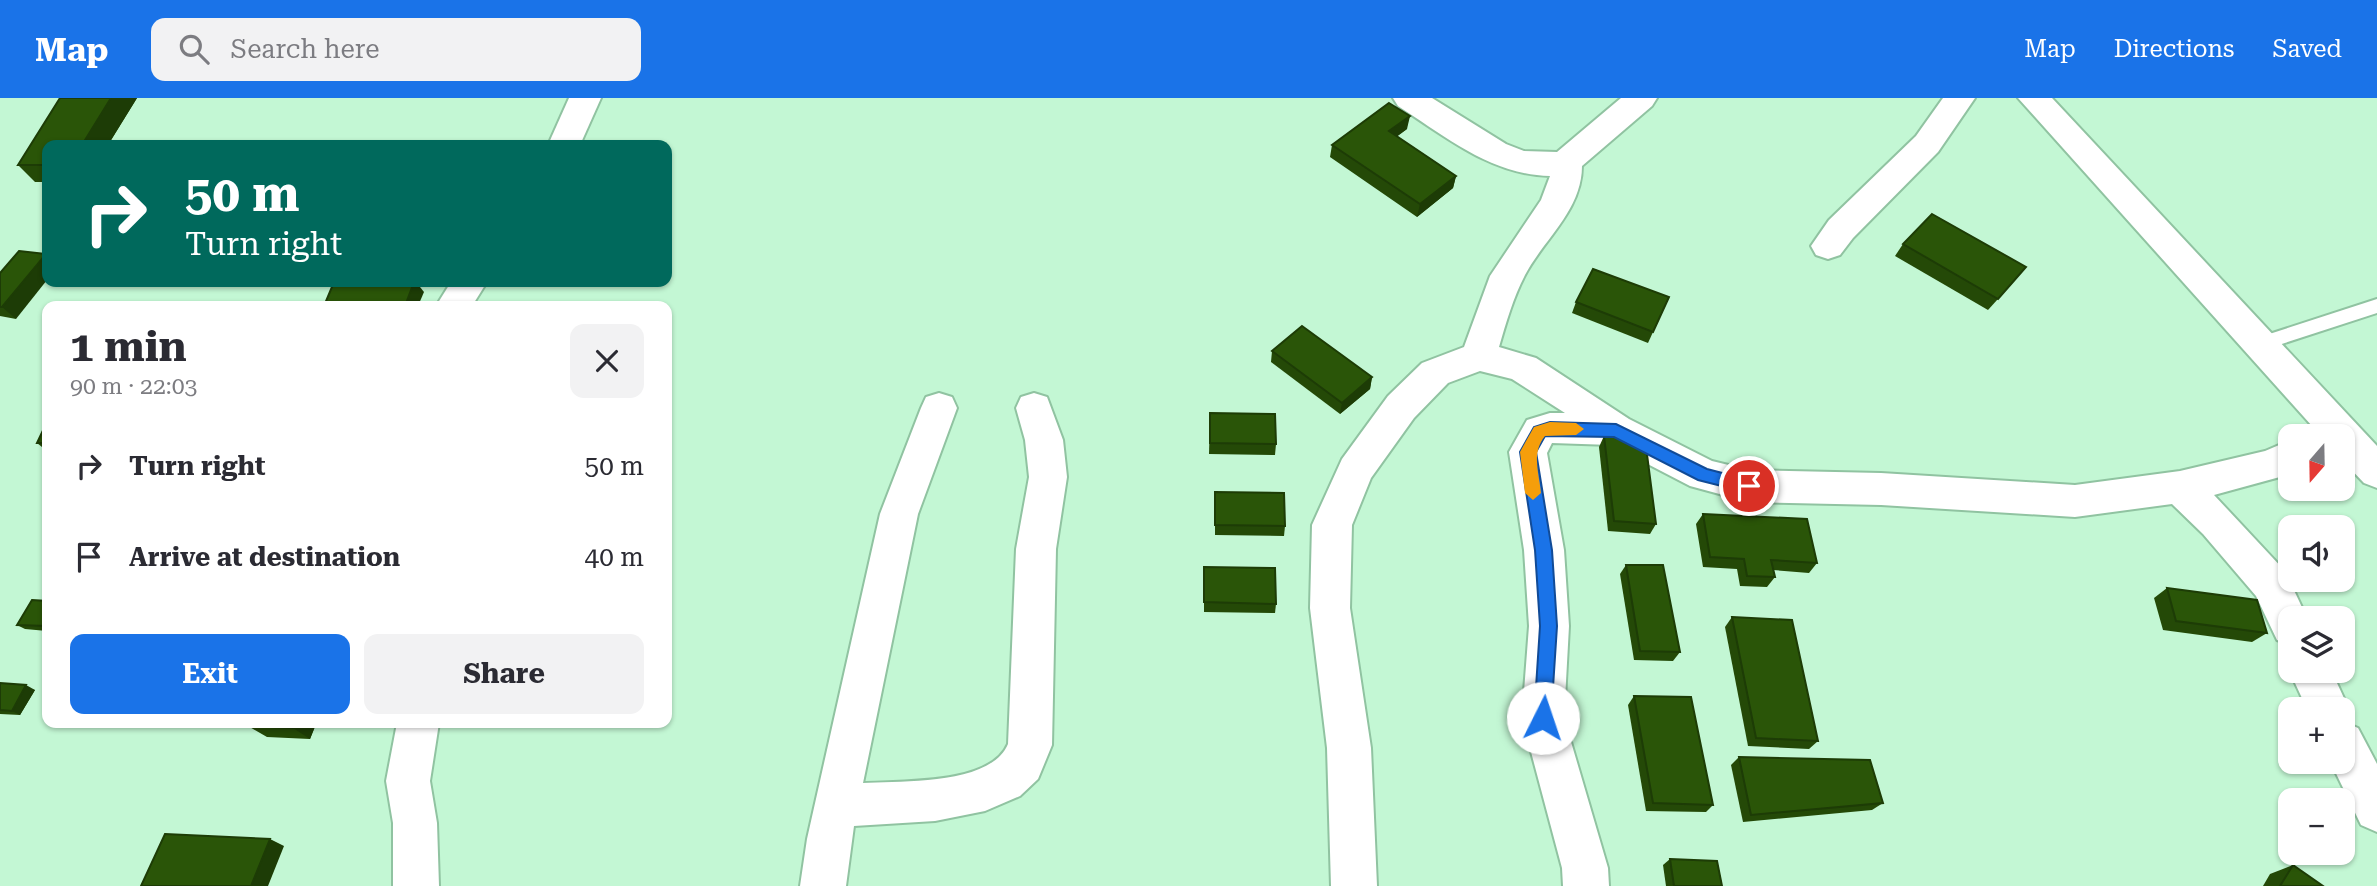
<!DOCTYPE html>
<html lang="en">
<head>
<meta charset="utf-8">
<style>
  :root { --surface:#fff; --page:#f2f2f3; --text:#2b2b33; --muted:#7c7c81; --accent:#1a73e8 }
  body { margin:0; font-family:"Roboto Serif",serif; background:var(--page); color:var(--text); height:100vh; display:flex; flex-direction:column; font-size:26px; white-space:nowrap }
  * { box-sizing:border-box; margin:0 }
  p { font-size:23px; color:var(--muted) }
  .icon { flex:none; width:38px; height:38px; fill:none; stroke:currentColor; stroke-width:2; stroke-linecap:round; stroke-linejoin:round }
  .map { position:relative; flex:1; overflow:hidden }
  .drawer { position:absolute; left:42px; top:203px; width:630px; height:427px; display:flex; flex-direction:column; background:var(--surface); border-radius:14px; box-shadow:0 2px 5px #0004 }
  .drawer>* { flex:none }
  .hud { position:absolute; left:42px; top:42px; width:630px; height:147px; border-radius:14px; box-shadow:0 2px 5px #0004; background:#00695c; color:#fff; overflow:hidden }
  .needle { width:46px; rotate:200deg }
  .tools { position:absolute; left:2278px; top:326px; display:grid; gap:14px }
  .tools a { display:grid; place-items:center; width:77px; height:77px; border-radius:14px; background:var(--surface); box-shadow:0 2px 5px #0004; font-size:35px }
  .pin { position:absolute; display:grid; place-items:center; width:60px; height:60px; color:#fff; margin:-30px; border:4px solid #fff; border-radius:50%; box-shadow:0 2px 7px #0007 }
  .me { position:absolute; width:77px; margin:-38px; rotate:4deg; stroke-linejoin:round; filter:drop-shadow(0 0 5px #0008) }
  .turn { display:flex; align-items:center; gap:24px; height:147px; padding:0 28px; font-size:32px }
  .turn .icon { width:91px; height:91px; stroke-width:2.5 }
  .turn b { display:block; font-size:49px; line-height:60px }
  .round { display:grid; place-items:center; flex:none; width:74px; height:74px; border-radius:14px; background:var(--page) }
  .headline { display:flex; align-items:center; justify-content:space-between; height:119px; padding:0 28px }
  h1 { font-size:42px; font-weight:700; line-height:52px }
  .button { display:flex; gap:14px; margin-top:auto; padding:14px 28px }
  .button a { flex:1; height:80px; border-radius:14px; background:var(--accent); color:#fff; font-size:28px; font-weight:700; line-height:80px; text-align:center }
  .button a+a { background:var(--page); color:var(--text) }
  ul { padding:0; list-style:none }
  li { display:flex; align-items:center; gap:21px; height:91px; padding:0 28px }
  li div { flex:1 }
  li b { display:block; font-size:26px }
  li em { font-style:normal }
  header { display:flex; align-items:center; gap:42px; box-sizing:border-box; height:98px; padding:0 35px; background:var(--accent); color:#fff }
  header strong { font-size:33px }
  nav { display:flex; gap:38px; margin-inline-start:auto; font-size:24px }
  .search { width:490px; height:63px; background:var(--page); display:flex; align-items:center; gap:18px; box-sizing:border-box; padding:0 24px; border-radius:14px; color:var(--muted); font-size:26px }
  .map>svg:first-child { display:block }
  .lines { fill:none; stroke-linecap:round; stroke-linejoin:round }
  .service-casing { stroke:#90c3a1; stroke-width:4 }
  .minor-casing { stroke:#90c3a1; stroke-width:4 }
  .service { fill:#fff; fill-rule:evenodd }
  .minor { fill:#fff; fill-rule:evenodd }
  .wall { fill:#244907 }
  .shaded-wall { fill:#1d3c06 }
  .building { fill:#2a5508; stroke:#1d3c06; stroke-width:2 }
  .route { fill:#1a73e8; stroke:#114b97; stroke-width:2 }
  .slow { fill:#f59e0b }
</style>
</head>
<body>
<header>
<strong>Map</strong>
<div class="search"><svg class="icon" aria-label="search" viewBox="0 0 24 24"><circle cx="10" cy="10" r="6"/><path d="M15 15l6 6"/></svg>Search here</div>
<nav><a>Map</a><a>Directions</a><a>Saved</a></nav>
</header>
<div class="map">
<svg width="2377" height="788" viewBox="0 0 2377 788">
  <rect width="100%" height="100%" fill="#c3f7d4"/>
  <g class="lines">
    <defs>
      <path id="service" d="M2377 201V215L2260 253 2251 246 2254 241Z"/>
      <g id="minor">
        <path d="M569 0H601L580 47H548Z"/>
        <path d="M1393 0H1432L1506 46 1524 53 1557 54 1621 0H1657L1652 8 1582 68C1582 112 1544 141 1525 177 1513 200 1506 225 1499 249L1536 260 1629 321 1712 363 1749 372 1881 375 2075 387 2180 373 2265 353 2291 342V376L2214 397 2285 473 2307 520H2291V547L2277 542 2256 498 2203 436 2172 406 2075 419 1881 407 1749 404 1690 388 1611 347 1552 345 1547 355 1564 452 1569 528 1564 620 1608 770 1609 788H1563L1562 770 1522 620 1529 528 1524 452 1509 354 1527 322 1550 315H1565L1512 281 1480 273 1448 285 1414 320 1371 380 1352 427 1350 510 1371 650 1377 788H1331L1327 650 1310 510 1312 427 1342 361 1388 298 1422 265 1464 249 1490 178 1541 102 1550 78C1491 77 1445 38 1398 8Z"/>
        <path d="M1943 0H1975L1938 54 1853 140 1840 157 1828 161 1816 157 1811 148 1829 122 1916 38Z"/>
        <path d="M2018 0H2052L2377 348V390L2364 385 2343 363V338H2321Z"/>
        <path d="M451 184H487L472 208H436Z"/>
        <path d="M939 295 952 299 957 310 918 416 863 685C902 683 991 687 1008 646L1016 451 1029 379 1025 342 1016 310 1021 299 1034 295 1047 299 1063 342 1067 379 1056 451 1052 647 1038 681 1020 698 985 713 935 723 854 728 846 788H800L807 741 880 416 921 310 926 299Z"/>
        <path d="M2291 568V572H2331L2349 611 2344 624 2358 630 2377 666V734L2361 727 2330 663H2343V611H2307L2289 572Z"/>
        <path d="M397 625H439L430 683 437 725 439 788H393V725L386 683Z"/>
      </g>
    </defs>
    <use href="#service" class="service-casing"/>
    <use href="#minor" class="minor-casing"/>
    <use href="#service" class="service"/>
    <use href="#minor" class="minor"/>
  </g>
  <g class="wall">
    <path d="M60 0H137L108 47H47V84H35L18 67Z"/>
    <path d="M1407 31 1397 38 1456 78 1453 90 1417 119 1330 59 1332 47Z"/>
    <path d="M1903 146 2016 181 1988 212 1895 158Z"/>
    <path d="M0 175 16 221 0 218Z"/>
    <path d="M1669 199 1648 245 1572 215 1576 204Z"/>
    <path d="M1272 253 1372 279 1370 291 1340 316 1271 264Z"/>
    <path d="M1210 315 1276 346 1275 357 1209 356Z"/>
    <path d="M47 324V353L37 345Z"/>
    <path d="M1604 338 1656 426 1650 436 1608 433 1599 349Z"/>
    <path d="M1215 394 1285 428 1284 438 1215 437Z"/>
    <path d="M1703 416 1817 465 1809 475 1773 472 1775 479 1767 489 1740 488 1737 471 1703 469 1696 426Z"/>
    <path d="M1626 467 1680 554 1673 563 1634 562 1620 476Z"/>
    <path d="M1204 469 1276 506 1275 515 1204 514Z"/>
    <path d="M2167 490 2267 535 2252 544 2163 532 2154 500Z"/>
    <path d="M47 503V533L25 531 17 527Z"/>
    <path d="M1732 519 1818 643 1809 651 1748 648 1725 529Z"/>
    <path d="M0 585 35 592 20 617 0 616Z"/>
    <path d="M1634 598 1713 707 1706 714 1646 713 1628 607Z"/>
    <path d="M250 625H365L364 627 316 626 310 641 267 639 248 628Z"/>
    <path d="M1739 659 1883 705 1872 712 1743 724 1731 667Z"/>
    <path d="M1670 761 1722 788H1666L1663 767Z"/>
    <path d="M2293 767 2323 788H2263L2270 776Z"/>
  </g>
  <g class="shaded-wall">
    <path d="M111 0H137L108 47H82Z"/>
    <path d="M1410 18 1407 31 1387 46 1389 33Z"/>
    <path d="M1456 78 1453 90 1417 119 1420 106Z"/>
    <path d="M46 156 47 157V182L16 221 2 209Z"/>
    <path d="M414 184H416L424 194 418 208H405Z"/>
    <path d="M1372 279 1370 291 1340 316 1342 305Z"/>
    <path d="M26 587 35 592 20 617 12 613Z"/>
    <path d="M295 625 316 626 310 641 293 630Z"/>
    <path d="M270 741 284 748 268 788H251Z"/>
  </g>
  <g class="building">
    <path d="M60 0H111L82 47H47V67H18Z"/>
    <path d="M1389 5 1410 18 1389 33 1456 78 1420 106 1332 47Z"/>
    <path d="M1932 116 2026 169 1998 201 1903 146Z"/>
    <path d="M19 153 46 156 2 209H0V175Z"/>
    <path d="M1593 171 1669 199 1653 234 1576 204Z"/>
    <path d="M334 184H414L405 208H324Z"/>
    <path d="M1302 228 1372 279 1342 305 1272 253Z"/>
    <path d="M1210 315 1275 316 1276 346 1210 345Z"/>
    <path d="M47 324V345H37Z"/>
    <path d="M1604 338 1645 341 1656 426 1614 423Z"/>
    <path d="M1215 394 1284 395 1285 428 1215 427Z"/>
    <path d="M1703 416 1807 421 1817 465 1771 462 1775 479 1747 478 1744 461 1710 459Z"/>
    <path d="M1626 467H1663L1680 554 1640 553Z"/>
    <path d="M1204 469 1275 470 1276 506 1204 504Z"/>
    <path d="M2167 490 2257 502 2267 535 2176 523Z"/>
    <path d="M32 502 47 503V528L17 527Z"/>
    <path d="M1732 519 1792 522 1818 643 1756 640Z"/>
    <path d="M0 585 26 587 12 613 0 612Z"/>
    <path d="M1634 598 1691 599 1713 707 1653 705Z"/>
    <path d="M250 625H295L293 630 248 628Z"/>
    <path d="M1739 659 1870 662 1883 705 1751 717Z"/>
    <path d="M165 736 270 741 251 788H141Z"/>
    <path d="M1670 761 1717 763 1722 788H1674Z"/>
    <path d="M2293 767 2323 788H2280Z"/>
  </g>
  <path class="route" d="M1550 324 1616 326 1707 371 1749 382 1757 388 1749 395 1698 382 1614 339 1545 338 1536 354 1552 452 1557 528 1551 620 1549 626 1543 628 1536 626 1534 620 1540 528 1535 452 1520 354 1534 329Z"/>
  <path class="slow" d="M1550 324 1576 325 1584 331 1576 337 1545 338C1531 355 1539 375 1541 395L1533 402 1525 395 1520 354 1534 329Z"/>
</svg>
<div class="tools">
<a><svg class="needle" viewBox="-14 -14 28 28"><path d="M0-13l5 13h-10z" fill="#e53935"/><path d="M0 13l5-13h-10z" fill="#7c7c81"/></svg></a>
<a><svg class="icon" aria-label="sound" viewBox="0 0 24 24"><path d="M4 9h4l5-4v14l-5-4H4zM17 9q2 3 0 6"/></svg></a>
<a><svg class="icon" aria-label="layers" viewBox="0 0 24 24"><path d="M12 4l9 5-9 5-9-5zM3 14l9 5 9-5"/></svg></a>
<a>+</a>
<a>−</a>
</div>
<div class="pin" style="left:1749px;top:388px;background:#d93025"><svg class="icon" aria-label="arrive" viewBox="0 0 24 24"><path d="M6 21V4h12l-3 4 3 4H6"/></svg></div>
<svg class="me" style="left:1543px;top:620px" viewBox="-20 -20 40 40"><circle r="19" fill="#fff"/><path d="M0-13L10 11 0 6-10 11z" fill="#1a73e8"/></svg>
<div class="hud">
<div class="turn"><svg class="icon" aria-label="right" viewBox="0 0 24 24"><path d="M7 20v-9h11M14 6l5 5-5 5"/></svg><div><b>50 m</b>Turn right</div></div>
</div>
<section class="drawer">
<div class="headline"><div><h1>1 min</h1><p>90 m · 22:03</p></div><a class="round"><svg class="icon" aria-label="close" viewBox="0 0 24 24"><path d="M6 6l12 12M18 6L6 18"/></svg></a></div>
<ul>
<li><svg class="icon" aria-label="right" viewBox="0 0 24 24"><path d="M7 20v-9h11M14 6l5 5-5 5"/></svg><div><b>Turn right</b></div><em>50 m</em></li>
<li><svg class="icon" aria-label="arrive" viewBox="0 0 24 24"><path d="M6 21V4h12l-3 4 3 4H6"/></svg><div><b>Arrive at destination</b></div><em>40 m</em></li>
</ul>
<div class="button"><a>Exit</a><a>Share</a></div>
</section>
</div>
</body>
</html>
